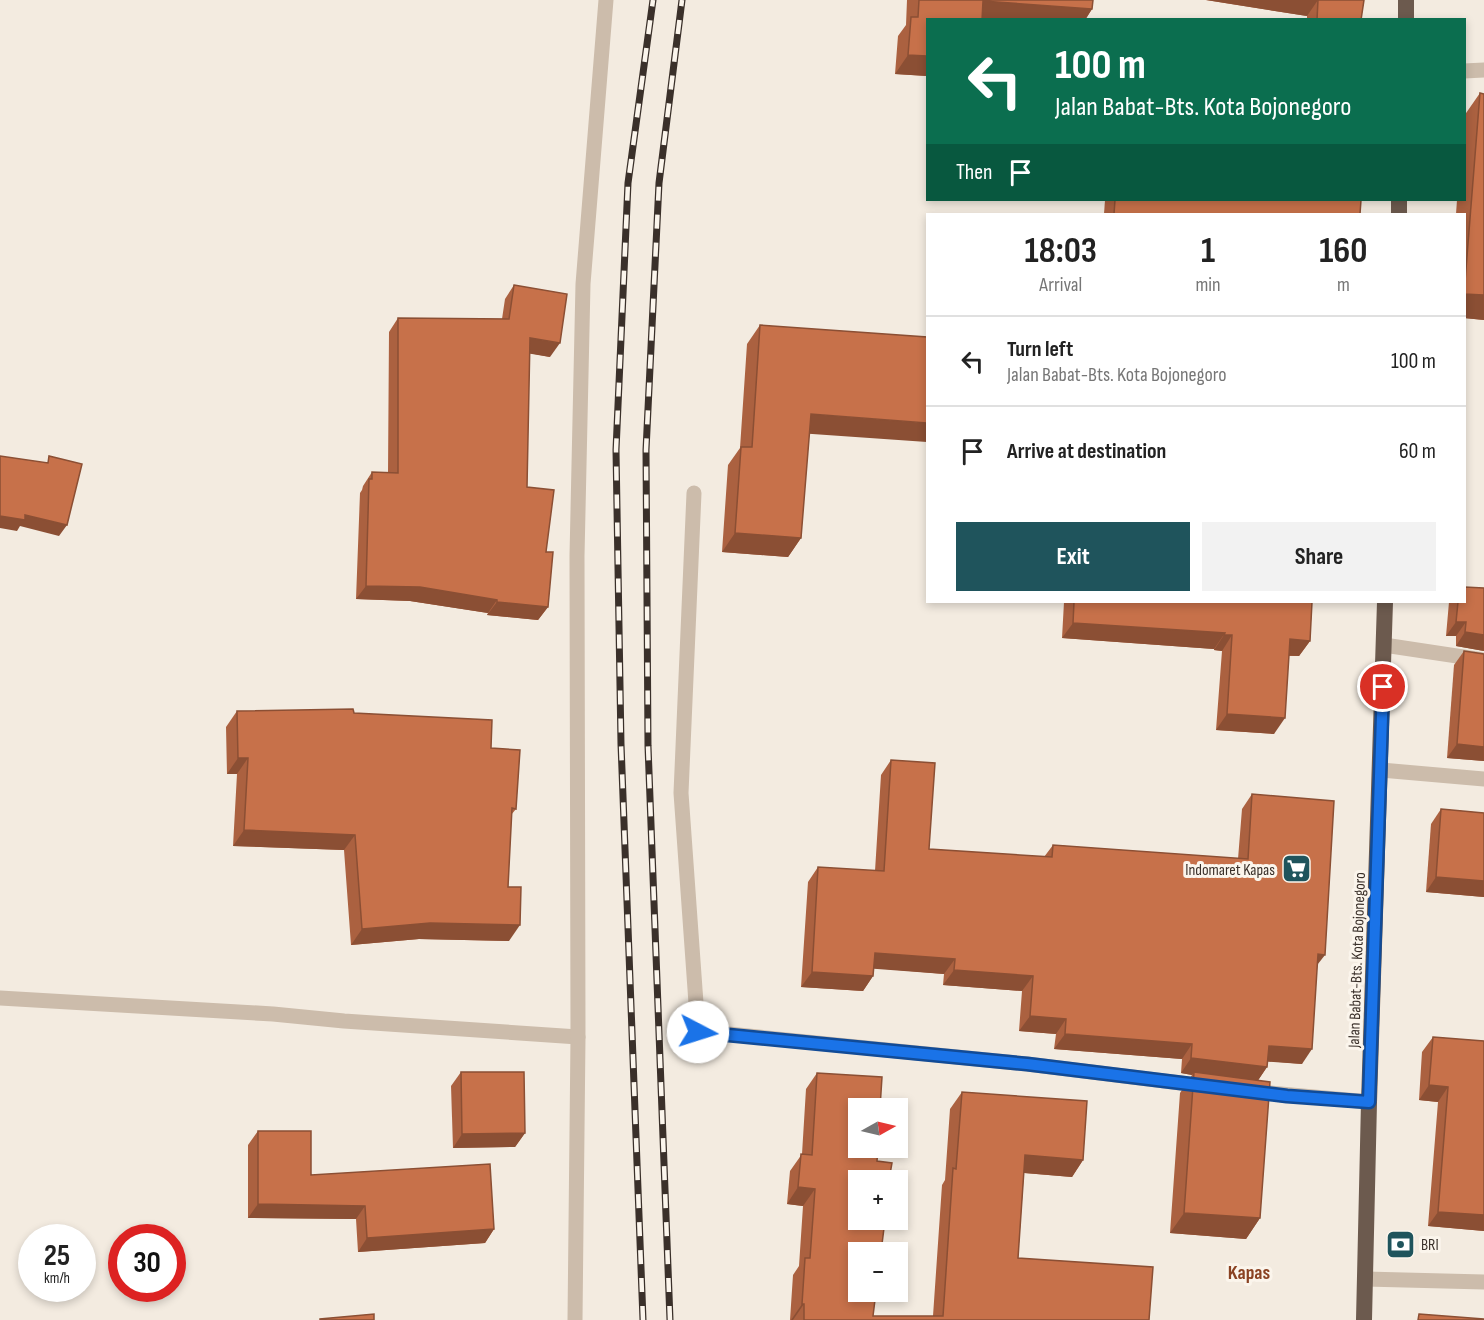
<!DOCTYPE html>
<html lang="en">
<head>
<meta charset="utf-8">
<style>
  :root { --surface:#fff; --page:#f2f2f2; --text:#222; --muted:#767676; --line:#e0e0e0; --accent:#1f545c }
  body { margin:0; font-family:"Sofia Sans Condensed",sans-serif; background:var(--page); color:var(--text); height:100vh; display:flex; flex-direction:column; font-size:22px; white-space:nowrap }
  * { box-sizing:border-box; margin:0 }
  p { font-size:20px; color:var(--muted) }
  .icon { flex:none; width:33px; height:33px; fill:none; stroke:currentColor; stroke-width:2; stroke-linecap:round; stroke-linejoin:round }
  .map { position:relative; flex:1; overflow:hidden }
  .panel { position:absolute; left:926px; top:213px; width:540px; height:390px; display:flex; flex-direction:column; background:var(--surface); border-radius:0px; box-shadow:0 3px 9px #0003 }
  .panel>* { flex:none }
  .guide { position:absolute; left:926px; top:18px; width:540px; height:183px; border-radius:0px; box-shadow:0 3px 9px #0003; background:#0b6e4f; color:#fff; overflow:hidden }
  .needle { width:39px; rotate:82deg }
  .tools { position:absolute; left:848px; top:1098px; display:grid; gap:12px }
  .tools a { display:grid; place-items:center; width:60px; height:60px; border-radius:0px; background:var(--surface); box-shadow:0 3px 9px #0003; font-size:30px }
  .speed { position:absolute; left:18px; top:1224px; display:flex; gap:12px; font-size:30px; font-weight:700; text-align:center }
  .speed>* { display:grid; place-content:center; width:78px; height:78px; border-radius:50%; background:var(--surface); box-shadow:0 3px 9px #0003; line-height:1 }
  .speed small { font-size:15px; font-weight:400 }
  .speed .limit { border:9px solid #d22; background:#fff; color:#111 }
  .pin { position:absolute; display:grid; place-items:center; width:51px; height:51px; color:#fff; margin:-26px; border:3px solid #fff; border-radius:50%; box-shadow:0 2px 6px #0007 }
  .me { position:absolute; width:66px; margin:-33px; rotate:95deg; stroke-linejoin:round; filter:drop-shadow(0 0 4px #0008) }
  .turn { display:flex; align-items:center; gap:21px; height:126px; padding:0 30px; font-size:27px }
  .turn .icon { width:78px; height:78px; stroke-width:2.5 }
  .turn b { display:block; font-size:42px; line-height:51px }
  .then { display:flex; align-items:center; height:57px; padding:0 30px; background:#0003; gap:12px; font-size:22px }
  .eta { display:flex; justify-content:space-evenly; align-items:center; height:102px; text-align:center }
  .eta b { font-size:36px; font-weight:700; line-height:42px }
  .cta { display:flex; gap:12px; margin-top:auto; padding:12px 30px }
  .cta a { flex:1; height:69px; border-radius:0px; background:var(--accent); color:#fff; font-size:24px; font-weight:700; line-height:69px; text-align:center }
  .cta a+a { background:var(--page); color:var(--text) }
  ul { padding:0; list-style:none }
  li { display:flex; align-items:center; gap:18px; height:90px; padding:0 30px; border-top:2px solid var(--line) }
  li div { flex:1 }
  li b { display:block; font-size:22px }
  li em { font-style:normal }
  .map>svg:first-child { display:block }
  .lines { fill:none; stroke-linecap:round; stroke-linejoin:round }
  .service { stroke:#ccbcab; stroke-width:15 }
  .minor { stroke:#ccbcab; stroke-width:15 }
  .tertiary { stroke:#ccbcab; stroke-width:15 }
  .trunk { stroke:#6c5a4e; stroke-width:16 }
  .rail-casing { stroke:#3a302a; stroke-width:7 }
  .rail { stroke:#fbf5ec; stroke-width:4.5; stroke-dasharray:14; stroke-linecap:butt }
  .wall { fill:#ab6140 }
  .shaded-wall { fill:#8b4f34 }
  .building { fill:#c7714a; stroke:#8b4f34; stroke-width:1.5 }
  .route-casing { stroke:#114b97; stroke-width:15 }
  .route { stroke:#1a73e8; stroke-width:10 }
  .labels { text-anchor:middle; stroke-width:6; stroke-linejoin:round; paint-order:stroke }
  .poi-label { font-size:16px; fill:#3a302a; stroke:#fbf5ec; text-anchor:end }
  .street-label { font-size:16px; fill:#3a302a; stroke:#fbf5ec }
  .quarter-label { font-size:20px; font-weight:bold; fill:#8a4222; stroke:#fbf5ec }
</style>
</head>
<body>
<div class="map">
<svg width="1484" height="1320" viewBox="0 0 1484 1320">
  <rect width="100%" height="100%" fill="#f3ebe0"/>
  <g class="lines">
    <path class="service" d="M1464 71 1484 70"/>
    <g class="minor">
      <path d="M694 493 681 793 698 1031 1027 1064 1205 1086"/>
      <path d="M1384 645 1484 660"/>
      <path d="M1381 770 1484 779"/>
      <path d="M0 998 273 1014 344 1021 578 1037"/>
      <path d="M1249 1091 1369 1102"/>
      <path d="M575 1320 578 1037 577 556 583 284 606 0"/>
    </g>
    <path class="tertiary" d="M1365 1279 1484 1282"/>
    <g class="trunk">
      <path d="M1406 20V0"/>
      <path d="M1399 214V200"/>
      <path d="M1364 1320 1369 1102 1385 602"/>
    </g>
    <defs>
      <g id="rail">
        <path d="M643 1320 621 744 616 450 628 183 653 0"/>
        <path d="M670 1320 648 746 646 450 659 183 682 0"/>
      </g>
    </defs>
    <use href="#rail" class="rail-casing"/>
    <use href="#rail" class="rail"/>
  </g>
  <g class="wall">
    <path d="M907 0H1093L1092 9 1085 20H927V76L895 74 898 36 906 25Z"/>
    <path d="M1206 0H1364L1361 20H1307V16Z"/>
    <path d="M1480 93 1484 94V320L1464 318V214H1456L1457 200H1464V116Z"/>
    <path d="M1105 200H1361L1360 214H1104Z"/>
    <path d="M514 285 550 357 529 353 527 487 546 552 548 607 538 620 487 615 488 613 410 601 356 599 360 493 362 490 363 486 372 472 388 473 389 332 398 318 502 319 505 299Z"/>
    <path d="M760 325 809 434 801 538 788 557 722 552 728 465 740 448 747 344Z"/>
    <path d="M1064 602H1312L1310 641 1299 656H1289L1274 734 1216 730 1222 651 1214 650V649L1062 638Z"/>
    <path d="M1449 602H1464L1484 651 1456 646V636H1446Z"/>
    <path d="M1464 651 1484 654V761L1447 758 1454 665Z"/>
    <path d="M237 711 354 713 491 748 516 809 511 815 508 887 509 941 419 939 351 945 344 850 233 846 237 774H227L226 727Z"/>
    <path d="M891 760 929 849 1044 857 1053 845 1238 859 1242 809 1252 794 1317 966 1302 1064 1268 1061 1267 1067 1258 1080 1260 1218 1246 1239 1170 1233 1180 1093 1192 1075 1181 1073 1182 1059 1054 1049 1056 1034 1019 1031 1022 991 943 985 944 974 874 968 873 976 863 991 801 987 808 882 818 867 875 871 881 775Z"/>
    <path d="M1441 809 1484 813V897L1426 892 1431 824Z"/>
    <path d="M1433 1037 1484 1041V1231L1428 1226 1438 1102 1419 1100 1422 1052Z"/>
    <path d="M461 1072 525 1133 515 1147 453 1148 451 1086Z"/>
    <path d="M817 1073 877 1161 873 1316H933L942 1185 945 1180 950 1109 962 1092 1083 1160 1072 1177 1024 1173 1018 1258 1149 1320H790L793 1275 799 1266 803 1206 787 1204 790 1171 802 1154 806 1089Z"/>
    <path d="M258 1131 311 1175 494 1229 485 1243 358 1252 356 1219 248 1218V1145Z"/>
  </g>
  <g class="shaded-wall">
    <path d="M1206 0H1318L1307 16Z"/>
    <path d="M983 1 1092 9 1085 20H970Z"/>
    <path d="M908 55 927 56V76L895 74Z"/>
    <path d="M1464 294 1484 295V320L1464 318Z"/>
    <path d="M530 338 560 343 550 357 520 352Z"/>
    <path d="M811 414 927 423V442L798 433Z"/>
    <path d="M25 515 67 525 59 536 20 526 17 531 0 528V516Z"/>
    <path d="M735 533 801 538 788 557 722 552Z"/>
    <path d="M366 586 420 587 497 600 488 613 410 601 356 599Z"/>
    <path d="M497 602 548 607 538 620 487 615Z"/>
    <path d="M1456 622H1466L1456 636H1446Z"/>
    <path d="M1073 623 1225 633 1214 649 1062 638Z"/>
    <path d="M1465 632 1484 635V651L1456 646Z"/>
    <path d="M1224 635H1232L1222 651 1214 650Z"/>
    <path d="M1290 639 1310 641 1299 656 1279 655Z"/>
    <path d="M1227 714 1285 718 1274 734 1216 730Z"/>
    <path d="M1457 744 1484 747V761L1447 758Z"/>
    <path d="M238 758H248L237 774H227Z"/>
    <path d="M244 830 355 835 344 850 233 846Z"/>
    <path d="M1436 877 1484 881V897L1426 892Z"/>
    <path d="M430 923 520 925 509 941 419 939 351 945 362 929Z"/>
    <path d="M875 953 955 959 944 974 864 968Z"/>
    <path d="M1318 954 1325 955 1314 969Z"/>
    <path d="M954 970 1033 976 1022 991 943 985Z"/>
    <path d="M812 972 873 976 863 991 801 987Z"/>
    <path d="M1030 1016 1066 1019 1056 1034 1019 1031Z"/>
    <path d="M1065 1034 1192 1044 1182 1059 1054 1049Z"/>
    <path d="M1269 1046 1312 1049 1302 1064 1258 1061Z"/>
    <path d="M1191 1058 1267 1067 1257 1082 1194 1072 1192 1075 1181 1073Z"/>
    <path d="M1429 1085 1448 1087 1438 1102 1419 1100Z"/>
    <path d="M525 1133 515 1147 453 1148 462 1134Z"/>
    <path d="M1025 1155 1083 1160 1072 1177 1014 1172Z"/>
    <path d="M798 1187 815 1189 803 1206 787 1204Z"/>
    <path d="M258 1204 365 1206 356 1219 248 1218Z"/>
    <path d="M1438 1212 1484 1215V1231L1428 1226Z"/>
    <path d="M1184 1213 1260 1218 1246 1239 1170 1233Z"/>
    <path d="M494 1229 485 1243 358 1252 367 1238Z"/>
    <path d="M802 1304H804L793 1320H791Z"/>
  </g>
  <g class="building">
    <path d="M919 0H1093L1092 9 983 1 982 20H927V56L908 55 911 17H918Z"/>
    <path d="M1318 0H1364L1361 20H1317Z"/>
    <path d="M1480 93 1484 94V295L1464 294Z"/>
    <path d="M1115 200H1361L1360 214H1114Z"/>
    <path d="M514 285 567 294 560 343 530 338 527 487 554 490 546 552H553L548 607 497 602V600L420 587 366 586 369 479H372V472L398 473V318L509 319Z"/>
    <path d="M760 325 927 337V423L811 414 801 538 735 533 741 447H752Z"/>
    <path d="M0 456 48 463 49 456 82 464 67 525 25 515V520L0 516Z"/>
    <path d="M1464 587 1484 588V635L1465 632 1466 622H1456L1458 602H1464Z"/>
    <path d="M1074 602H1312L1310 641 1290 639 1285 718 1227 714 1232 635H1224L1225 633 1073 623Z"/>
    <path d="M1464 651 1484 654V747L1457 744Z"/>
    <path d="M353 709 354 713 492 720 491 748 520 750 516 809 512 808 508 887H521L520 925 430 923 362 929 355 835 244 830 248 758H238L237 711Z"/>
    <path d="M891 760 935 763 929 849 1052 857 1053 845 1248 859 1252 794 1334 801 1325 955 1318 954 1312 1049 1269 1046 1267 1067 1191 1058 1192 1044 1065 1034 1066 1019 1030 1016 1033 976 954 970 955 959 875 953 873 976 812 972 818 867 884 871Z"/>
    <path d="M1441 809 1484 813V881L1436 877Z"/>
    <path d="M1433 1037 1484 1041V1215L1438 1212 1448 1087 1429 1085Z"/>
    <path d="M461 1072H524L525 1133 462 1134Z"/>
    <path d="M1194 1072 1270 1082 1260 1218 1184 1213Z"/>
    <path d="M817 1073 882 1077 880 1108H858V1148H878L877 1161 892 1163 889 1180H858V1220H885L881 1252H858V1292H876L873 1316H943L953 1168 956 1169 962 1092 1087 1101 1083 1160 1025 1155 1018 1258 1153 1267 1149 1320H804V1304H802L805 1258H810L815 1189 798 1187 801 1154 812 1155Z"/>
    <path d="M258 1131H311V1175L490 1164 494 1229 367 1238 365 1206 258 1204Z"/>
    <path d="M374 1314V1320H320V1319Z"/>
    <path d="M1419 1314 1484 1319V1320H1418Z"/>
  </g>
  <g class="lines">
    <defs>
      <path id="route" d="M698 1032 1027 1064 1287 1096 1369 1102 1383 687"/>
    </defs>
    <use href="#route" class="route-casing"/>
    <use href="#route" class="route"/>
  </g>
  <defs>
    <symbol id="supermarket-square" viewBox="-11 -11 22 22"><rect x="-9" y="-9" width="18" height="18" rx="4" fill="#1f545c" stroke="#fbf5ec"/><path d="M-6-5.5h2.5l.6 2H6L4.5 2H-2.5L-4.4-4H-6ZM-1.5 3.2a1.3 1.3 0 1 0 .1 0ZM3 3.2a1.3 1.3 0 1 0 .1 0Z" fill="#fff"/></symbol>
    <symbol id="bank-square" viewBox="-11 -11 22 22"><rect x="-9" y="-9" width="18" height="18" rx="4" fill="#1f545c" stroke="#fbf5ec"/><path d="M-6-4H6V4H-6ZM0-2.3a2.3 2.3 0 1 0 0 4.6a2.3 2.3 0 1 0 0-4.6Z" fill="#fff"/></symbol>
  </defs>
  <g fill-rule="evenodd">
    <use href="#supermarket-square" x="1280" y="852" width="33" height="33"/>
    <use href="#bank-square" x="1384" y="1228" width="33" height="33"/>
  </g>
  <g class="labels">
    <g class="poi-label">
      <text x="1275" y="875">Indomaret Kapas</text>
      <text x="1421" y="1250" text-anchor="start">BRI</text>
    </g>
    <g class="street-label">
      <text transform="translate(1356 960) rotate(-88)" y="6">Jalan Babat-Bts. Kota Bojonegoro</text>
    </g>
    <g class="quarter-label">
      <text x="1249" y="1279">Kapas</text>
    </g>
  </g>
</svg>
<div class="tools">
<a><svg class="needle" viewBox="-14 -14 28 28"><path d="M0-13l5 13h-10z" fill="#e53935"/><path d="M0 13l5-13h-10z" fill="#767676"/></svg></a>
<a>+</a>
<a>−</a>
</div>
<div class="speed"><div>25<small>km/h</small></div><div class="limit">30</div></div>
<div class="pin" style="left:1383px;top:687px;background:#d93025"><svg class="icon" aria-label="arrive" viewBox="0 0 24 24"><path d="M6 21V4h12l-3 4 3 4H6"/></svg></div>
<svg class="me" style="left:698px;top:1032px" viewBox="-20 -20 40 40"><circle r="19" fill="#fff"/><path d="M0-13L10 11 0 6-10 11z" fill="#1a73e8"/></svg>
<div class="guide">
<div class="turn"><svg class="icon" aria-label="left" viewBox="0 0 24 24"><path d="M17 20v-9H6M10 6l-5 5 5 5"/></svg><div><b>100 m</b>Jalan Babat-Bts. Kota Bojonegoro</div></div>
<div class="then">Then<svg class="icon" aria-label="arrive" viewBox="0 0 24 24"><path d="M6 21V4h12l-3 4 3 4H6"/></svg></div>
</div>
<section class="panel">
<div class="eta">
<div><b>18:03</b><p>Arrival</p></div>
<div><b>1</b><p>min</p></div>
<div><b>160</b><p>m</p></div>
</div>
<ul>
<li><svg class="icon" aria-label="left" viewBox="0 0 24 24"><path d="M17 20v-9H6M10 6l-5 5 5 5"/></svg><div><b>Turn left</b><p>Jalan Babat-Bts. Kota Bojonegoro</p></div><em>100 m</em></li>
<li><svg class="icon" aria-label="arrive" viewBox="0 0 24 24"><path d="M6 21V4h12l-3 4 3 4H6"/></svg><div><b>Arrive at destination</b></div><em>60 m</em></li>
</ul>
<div class="cta"><a>Exit</a><a>Share</a></div>
</section>
</div>
</body>
</html>
